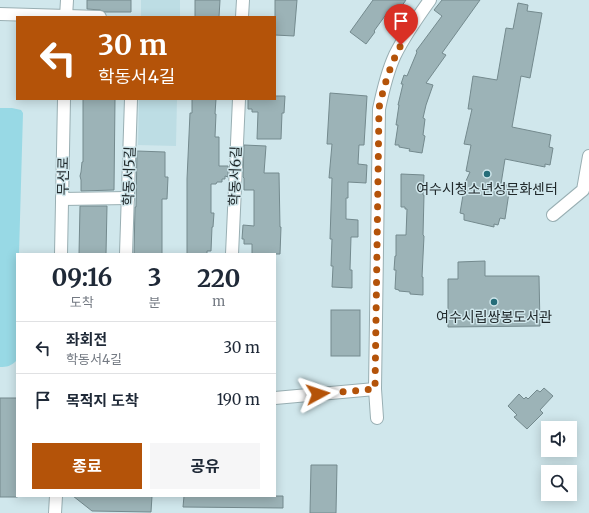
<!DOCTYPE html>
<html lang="ko">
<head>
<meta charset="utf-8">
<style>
  :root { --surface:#fff; --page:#f6f6f7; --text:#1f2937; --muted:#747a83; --line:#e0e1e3; --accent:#b45309 }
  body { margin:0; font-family:Merriweather,"Noto Sans KR",serif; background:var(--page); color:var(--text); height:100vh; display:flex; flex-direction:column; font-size:15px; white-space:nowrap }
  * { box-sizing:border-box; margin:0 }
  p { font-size:13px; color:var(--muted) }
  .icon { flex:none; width:22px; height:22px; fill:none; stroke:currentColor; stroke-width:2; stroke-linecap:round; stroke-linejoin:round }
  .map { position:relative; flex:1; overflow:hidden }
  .drawer { position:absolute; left:16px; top:253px; width:260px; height:244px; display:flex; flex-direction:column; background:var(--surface); border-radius:0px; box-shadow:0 2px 10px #0003 }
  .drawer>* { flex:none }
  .banner { position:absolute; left:16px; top:16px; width:260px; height:84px; border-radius:0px; box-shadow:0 2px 10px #0003; background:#b45309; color:#fff; overflow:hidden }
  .controls { position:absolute; left:541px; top:421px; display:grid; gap:8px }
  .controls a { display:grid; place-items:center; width:36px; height:36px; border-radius:0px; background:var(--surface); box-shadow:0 2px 10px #0003; font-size:20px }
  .pin { position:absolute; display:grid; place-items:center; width:34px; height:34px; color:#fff; margin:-41px -17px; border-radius:50% 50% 50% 0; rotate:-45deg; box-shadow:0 0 4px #0007 }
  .pin .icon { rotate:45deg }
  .me { position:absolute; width:44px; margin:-22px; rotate:85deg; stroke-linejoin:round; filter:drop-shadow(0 0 3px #0008) }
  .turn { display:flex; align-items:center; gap:14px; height:84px; padding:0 16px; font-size:18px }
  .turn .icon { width:52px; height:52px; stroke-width:2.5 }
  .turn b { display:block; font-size:28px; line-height:34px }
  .eta { display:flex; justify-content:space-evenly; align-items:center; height:68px; text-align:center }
  .eta b { font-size:24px; font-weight:700; line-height:28px }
  .primary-button { display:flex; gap:8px; margin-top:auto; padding:8px 16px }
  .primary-button a { flex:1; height:46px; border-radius:0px; background:var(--accent); color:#fff; font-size:16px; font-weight:700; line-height:46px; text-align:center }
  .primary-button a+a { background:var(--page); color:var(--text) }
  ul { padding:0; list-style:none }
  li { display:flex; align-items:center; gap:12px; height:52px; padding:0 16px; border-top:1px solid var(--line) }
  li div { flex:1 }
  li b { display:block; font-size:15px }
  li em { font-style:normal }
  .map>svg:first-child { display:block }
  .built { fill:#bddde4 }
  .green { fill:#98d9e5 }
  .building { fill:#9cb3b7; stroke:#748a8e }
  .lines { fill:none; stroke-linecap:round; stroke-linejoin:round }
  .minor-casing { stroke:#99afb3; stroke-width:14 }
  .minor { stroke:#fff; stroke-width:12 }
  .route { stroke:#b45309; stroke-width:7; stroke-dasharray:0 12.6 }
  .poi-dot { fill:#256d79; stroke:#d0e7ec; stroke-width:1.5 }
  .labels { text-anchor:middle; stroke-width:3; stroke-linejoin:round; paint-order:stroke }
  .street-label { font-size:14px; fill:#20292b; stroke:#d0e7ec }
  .poi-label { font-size:14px; fill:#20292b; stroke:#d0e7ec }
</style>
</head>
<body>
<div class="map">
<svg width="589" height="513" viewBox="0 0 589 513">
  <rect width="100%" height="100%" fill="#d0e7ec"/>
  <g class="built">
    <rect x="141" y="0" width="39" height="17"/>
    <path d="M139 99H177L176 146 138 145Z"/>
  </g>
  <path class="green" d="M0 108H12L21 110 23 113 19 254H17L16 361C11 366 7 367 0 367Z"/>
  <g class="building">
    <path d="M87 0H131V12H105L100 10 87 9Z"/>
    <path d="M195 0H220L219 17H195Z"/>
    <path d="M275 0H297L294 36 275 35Z"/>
    <path d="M373 0H406L396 14 390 9 374 31 375 32 366 44 350 32Z"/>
    <path d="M442 0H480L442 53 446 55 426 83 433 85 426 105 423 118 425 119 423 135 425 136 422 153 409 151 410 149 399 147V145H395L398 125H396L399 105H398L403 84H401L404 75 407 76 417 52 416 51 442 16 434 10Z"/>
    <path d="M518 3 528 5 527 11 542 13 530 78 521 76 512 127 551 135 549 147 553 148 550 165 545 164V167L505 159 501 184 510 186 505 219 500 218 498 225 494 224V227L464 220V214L460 213 465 183 470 172 466 171 471 145 464 144 472 109H468L473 76 497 80 506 28 513 29Z"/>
    <path d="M330 93 367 96 364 145H359L358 164 367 165 366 183 348 182V198H346V219L358 220V237H351L350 270H352V288L332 287 333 266H331L332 239H330L332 178H329L332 144H327Z"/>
    <path d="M275 96H285L284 113H282L281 139H257L258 112H252V109H248V99H275Z"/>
    <path d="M83 99H115L114 190 81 191V180L80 176 81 172 82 162H83Z"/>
    <path d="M192 99H216L215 114H216L215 137H219V166H228V177L225 176V179H222V182H217L216 184H211V213H214L213 227H212L211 251H207V254H187V179L190 113H192Z"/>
    <path d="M244 145 266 146 264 173H279L280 227H281L280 254H252V244H244V239H242L243 225 254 226V190H244V178L243 177Z"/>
    <path d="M137 151 165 152V177H168L167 199H162V254H134L135 207H136Z"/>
    <path d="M401 174 424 175 423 195H424L423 235 424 236 422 277H423V295L410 294V292L399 291V290L395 289 396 270H394L395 256H396V235H406L407 209H405V207H401Z"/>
    <path d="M80 206H107L106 254H79Z"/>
    <path d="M485 261V276H539L540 326 448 327V279H458V262Z"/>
    <rect x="331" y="310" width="29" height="46"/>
    <path d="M544 388 553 396 540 410 543 413 527 429 514 417 517 415 508 406 519 394 524 399 526 397 528 399 537 390 540 392Z"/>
    <rect x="0" y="398" width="17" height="99"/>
    <path d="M311 465H337L336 513H310Z"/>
    <path d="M73 496H152L151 512 92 511Z"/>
    <path d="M184 496H283V508L183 507Z"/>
  </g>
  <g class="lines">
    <defs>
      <g id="minor">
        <path d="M0 14 100 17"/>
        <path d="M66 17 67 0"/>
        <path d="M242 17 243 0"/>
        <path d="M62 199 128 198"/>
        <path d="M553 215 583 190 589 156"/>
        <path d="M61 254 64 99"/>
        <path d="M126 254 131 99"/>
        <path d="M232 254 239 99"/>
        <path d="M275 398 375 389"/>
        <path d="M377 418 375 389 379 109C383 90 387 72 395 55 405 35 417 18 430 0"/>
        <path d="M55 513 56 496"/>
      </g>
    </defs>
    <use href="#minor" class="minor-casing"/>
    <use href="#minor" class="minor"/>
  </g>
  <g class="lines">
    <path class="route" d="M318 394 375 389 379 108C384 86 390 65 401 45"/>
  </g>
  <g class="poi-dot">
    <circle cx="487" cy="174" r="4"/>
    <circle cx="494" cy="302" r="4"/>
  </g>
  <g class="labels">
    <g class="street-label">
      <text transform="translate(63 176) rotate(-89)" y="5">무선로</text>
      <text transform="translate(129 176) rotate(-88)" y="5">학동서5길</text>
      <text transform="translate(235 176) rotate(-88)" y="5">학동서6길</text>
    </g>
    <g class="poi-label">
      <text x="487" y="194">여수시청소년성문화센터</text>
      <text x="494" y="322">여수시립쌍봉도서관</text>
    </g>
  </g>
</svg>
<div class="controls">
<a><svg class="icon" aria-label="sound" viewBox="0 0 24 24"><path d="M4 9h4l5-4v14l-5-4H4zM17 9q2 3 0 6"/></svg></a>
<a><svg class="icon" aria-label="search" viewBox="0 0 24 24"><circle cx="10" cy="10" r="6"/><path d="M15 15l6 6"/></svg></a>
</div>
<div class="pin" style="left:401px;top:45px;background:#d93025"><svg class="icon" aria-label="arrive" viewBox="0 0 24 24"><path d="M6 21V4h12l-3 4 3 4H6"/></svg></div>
<svg class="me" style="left:318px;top:394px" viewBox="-20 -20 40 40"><path d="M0-17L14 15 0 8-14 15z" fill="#b45309" stroke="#fff" stroke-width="4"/></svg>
<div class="banner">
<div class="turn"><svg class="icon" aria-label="left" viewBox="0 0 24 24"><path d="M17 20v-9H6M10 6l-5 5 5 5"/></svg><div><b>30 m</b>학동서4길</div></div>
</div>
<section class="drawer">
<div class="eta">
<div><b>09:16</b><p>도착</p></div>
<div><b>3</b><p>분</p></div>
<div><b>220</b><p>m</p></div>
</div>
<ul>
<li><svg class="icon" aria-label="left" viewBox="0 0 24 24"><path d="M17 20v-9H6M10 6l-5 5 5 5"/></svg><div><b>좌회전</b><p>학동서4길</p></div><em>30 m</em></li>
<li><svg class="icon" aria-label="arrive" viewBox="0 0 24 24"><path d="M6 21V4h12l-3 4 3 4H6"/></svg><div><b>목적지 도착</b></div><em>190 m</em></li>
</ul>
<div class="primary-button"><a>종료</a><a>공유</a></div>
</section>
</div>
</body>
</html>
